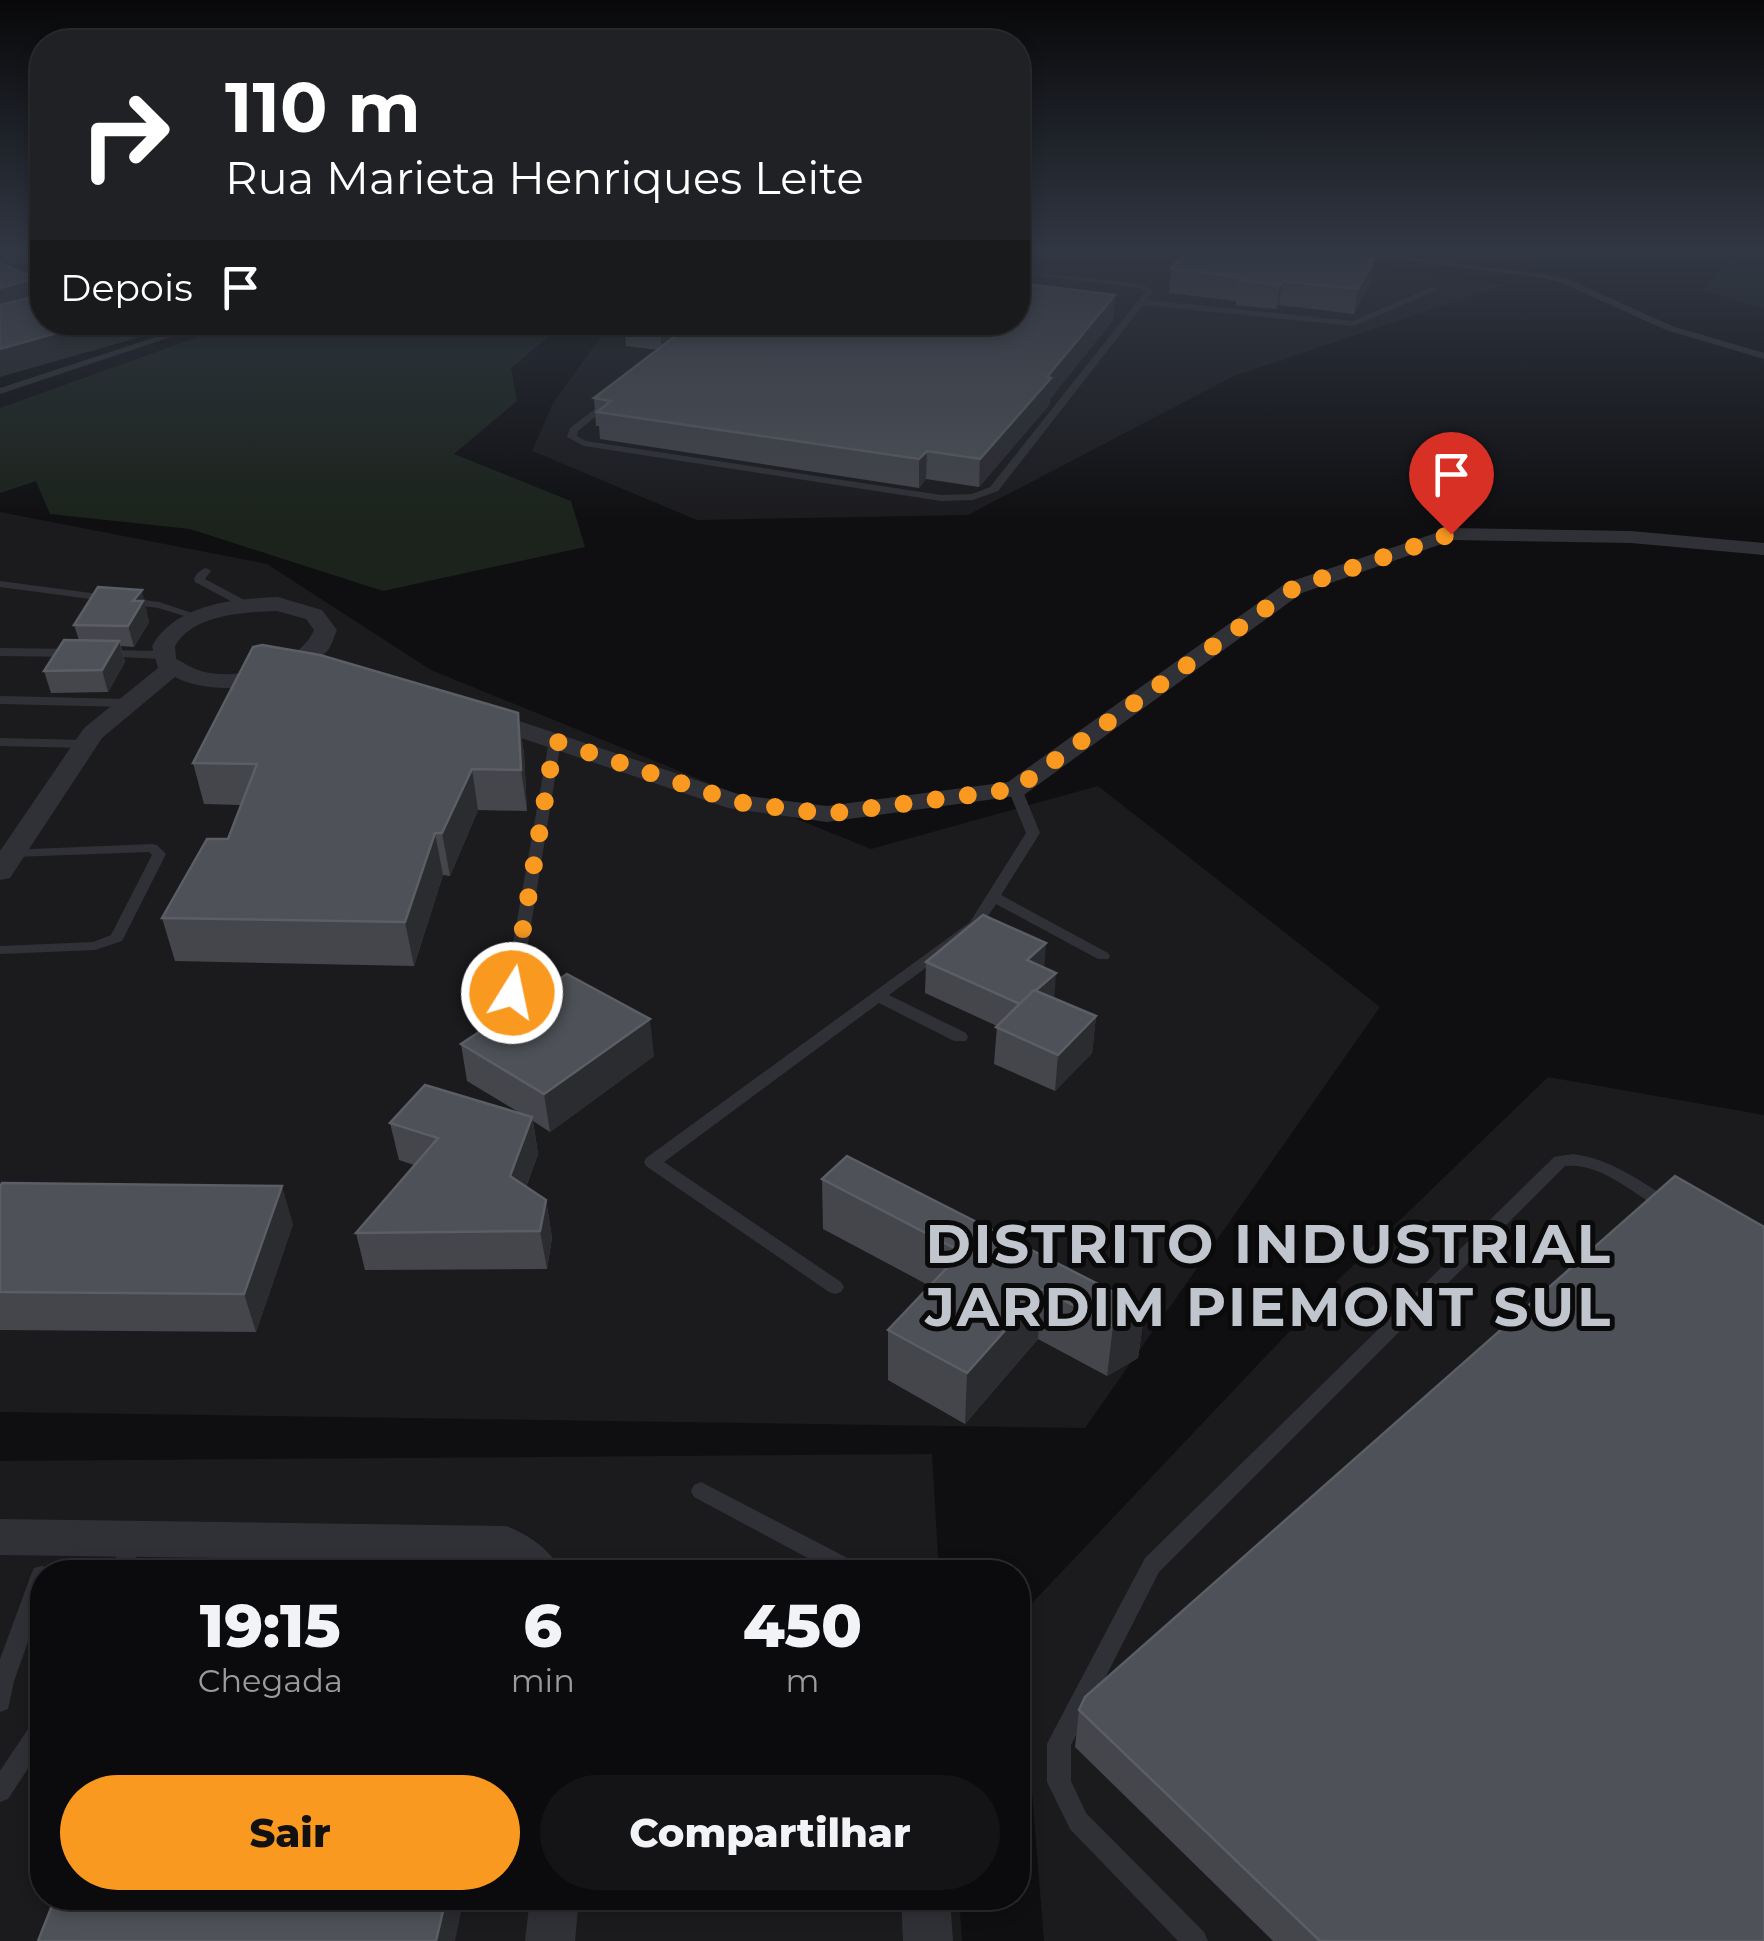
<!DOCTYPE html>
<html lang="pt">
<head>
<meta charset="utf-8">
<style>
  :root { --surface:#0b0b0d; --page:#141416; --text:#f1f3f6; --muted:#9a9b9d; --line:#2b2b2e; --accent:#f9991f }
  body { margin:0; font-family:Montserrat,sans-serif; background:var(--page); color:var(--text); height:100vh; display:flex; flex-direction:column; font-size:38px; white-space:nowrap }
  * { box-sizing:border-box; margin:0 }
  p { font-size:32px; color:var(--muted) }
  .icon { flex:none; width:55px; height:55px; fill:none; stroke:currentColor; stroke-width:2; stroke-linecap:round; stroke-linejoin:round }
  .map { position:relative; flex:1; overflow:hidden }
  .drawer { position:absolute; left:30px; top:1560px; width:1000px; height:350px; display:flex; flex-direction:column; background:var(--surface); border-radius:40px; box-shadow:0 5px 15px #0003,0 0 0 2px var(--line) }
  .drawer>* { flex:none }
  .guide { position:absolute; left:30px; top:30px; width:1000px; height:305px; border-radius:40px; box-shadow:0 5px 15px #0003,0 0 0 2px var(--line); background:#202124; color:#fff; overflow:hidden }
  .pin { position:absolute; display:grid; place-items:center; width:85px; height:85px; color:#fff; margin:-102px -42px; border-radius:50% 50% 50% 0; rotate:-45deg; box-shadow:0 0 10px #0007 }
  .pin .icon { rotate:45deg }
  .me { position:absolute; width:110px; margin:-55px; rotate:10deg; stroke-linejoin:round; filter:drop-shadow(0 0 8px #0008) }
  .turn { display:flex; align-items:center; gap:35px; height:210px; padding:0 30px; font-size:45px }
  .turn .icon { width:130px; height:130px; stroke-width:2.5 }
  .turn b { display:block; font-size:70px; line-height:85px }
  .then { display:flex; align-items:center; height:95px; padding:0 30px; background:#0003; gap:20px; font-size:38px }
  .eta { display:flex; justify-content:space-evenly; align-items:center; height:170px; text-align:center }
  .eta b { font-size:60px; font-weight:800; line-height:70px }
  .button { display:flex; gap:20px; margin-top:auto; padding:20px 30px }
  .button a { flex:1; height:115px; border-radius:60px; background:var(--accent); color:#111; font-size:40px; font-weight:800; line-height:115px; text-align:center }
  .button a+a { background:var(--page); color:var(--text) }
  .map>svg:first-child { display:block }
  .built { fill:#1b1b1e }
  .green { fill:#1b231c }
  .lines { fill:none; stroke-linecap:round; stroke-linejoin:round }
  .service { fill:#303136; fill-rule:evenodd }
  .minor { fill:#303136; fill-rule:evenodd }
  .wall { fill:#45464c }
  .shaded-wall { fill:#2b2c30 }
  .building { fill:#4e5157; stroke:#5b5e65; stroke-width:2.5 }
  .route { stroke:#f9991f; stroke-width:18; stroke-dasharray:0 32.4 }
  .labels { text-anchor:middle; stroke-width:10; stroke-linejoin:round; paint-order:stroke }
  .near-district-label { font-size:55px; font-weight:bold; letter-spacing:2.5px; fill:#c1c6ce; stroke:#0a0a0b }
</style>
</head>
<body>
<div class="map">
<svg width="1764" height="1941" viewBox="0 0 1764 1941">
  <rect width="100%" height="100%" fill="#0f0f11"/>
  <g class="built">
    <path d="M1018 250H1210L1506 285 1234 376 968 515 697 520 532 451 553 403 611 323 1018 322Z"/>
    <path d="M0 512 267 564 431 670 871 849 1098 786 1380 1007 1085 1428 0 1412Z"/>
    <path d="M1548 1077 1764 1115V1941H1044L1018 1618 1341 1277Z"/>
    <path d="M932 1454 939 1572H42V1898H959L962 1941H0V1461Z"/>
  </g>
  <g class="green">
    <path d="M1740 250H1764V309L1701 290Z"/>
    <path d="M237 323H560L556 330 511 368 517 401 454 454 571 501 585 547 383 591 190 529 50 514 36 481 0 493V408Z"/>
  </g>
  <g class="lines">
    <g class="service">
      <path d="M1319 250H1345L1544 274 1568 279 1672 326 1764 353V359L1666 330 1562 283 1544 278Z"/>
      <path d="M1018 270 1142 284 1154 291 1147 300 1353 321 1432 287 1439 289 1354 326 1143 305 998 491 973 500 941 501 584 446 567 437 570 428 609 398 612 399V403L578 431 577 436 586 441 941 495 972 494 990 487 1145 292 1140 288 1018 274Z"/>
      <path d="M202 322H216L0 394V388Z"/>
      <path d="M206 568 211 571 205 579 250 603V607H242L195 582C192 577 201 569 206 568Z"/>
      <path d="M0 581 159 602 204 617 198 620 158 608 0 587Z"/>
      <path d="M0 648 73 649 79 653 73 657 0 656Z"/>
      <path d="M106 650 162 651 168 655 162 659 102 656V652Z"/>
      <path d="M0 696 127 699 133 703 127 707 0 704Z"/>
      <path d="M555 737 561 741 520 993 512 998 504 993 549 741Z"/>
      <path d="M0 738 86 740 92 744 86 748 0 746Z"/>
      <path d="M1015 785 1022 789 1040 833 1001 895 1108 953 1110 956 1108 959H1098L996 904 980 928 889 995 966 1033 968 1037 966 1041H954L879 1003 664 1162 841 1282 844 1287 841 1292 835 1294 829 1292 646 1166 644 1162 646 1158 970 922 1026 833 1008 789Z"/>
      <path d="M152 844 157 845 166 854 122 941 95 950 0 954V946L93 942 111 935 152 855 149 852 13 857 6 853 8 850Z"/>
      <path d="M1573 1154C1612 1159 1641 1182 1674 1202L1677 1206 1674 1210H1662C1633 1193 1600 1162 1565 1166L1159 1572 1071 1745V1781L1086 1813 1204 1932 1208 1941H1178L1070 1829 1047 1782V1744L1051 1736 1145 1558 1554 1157Z"/>
      <path d="M701 1482 861 1565 863 1572H834L694 1497 691 1491 694 1485Z"/>
      <path d="M134 1531 141 1534 144 1540 129 1572H109L127 1534Z"/>
      <path d="M42 1566 50 1568 51 1572H42V1603L14 1681 8 1709 0 1712V1659L31 1575 34 1568Z"/>
      <path d="M42 1717V1747L8 1799 0 1802V1771L34 1720Z"/>
    </g>
    <g class="minor">
      <path d="M1451 528 1631 531 1764 543V555L1631 543 1453 540 1302 593 1024 795 827 822 728 808 474 722 471 717 483 710 492 712 741 795 827 806 1008 782 1286 583Z"/>
      <path d="M278 597 322 610 337 630C334 636 332 646 327 651 295 687 217 699 175 677L102 738 10 878 0 880V851L84 728 158 668 152 646C176 604 233 599 278 597ZM277 611 306 619 314 630C298 666 235 683 198 670 191 668 183 662 176 659L175 646C193 614 244 612 277 611Z"/>
      <path d="M0 1519 506 1526C528 1534 552 1551 562 1572H511L498 1562 0 1555Z"/>
      <path d="M530 1898H579L575 1941H525Z"/>
      <path d="M901 1898H950L953 1941H903Z"/>
    </g>
  </g>
  <g class="wall">
    <path d="M1374 259 1370 283 1354 314 1279 305 1276 309 1243 306 1236 305V301L1169 293 1171 269Z"/>
    <path d="M1115 295 1113 320 1050 399 1049 405 979 487 926 479 919 488 600 439 599 426H596L594 398 658 350 626 346 625 334 620 333 619 322H1018Z"/>
    <path d="M147 610 146 612 149 622 134 647 121 646 125 662 108 692 51 693 44 671 79 640 74 625Z"/>
    <path d="M518 713 524 754 527 811 478 810 450 876 443 875 414 966 175 961 162 918 228 839 241 805 204 804 193 763Z"/>
    <path d="M926 962 1045 968 1054 999 1096 1016 1092 1053 1055 1091 994 1064 997 1026 925 993Z"/>
    <path d="M461 1044 654 1056 550 1132 533 1121 538 1154 526 1187 546 1200 552 1238 547 1269 365 1270 356 1233 414 1165 399 1160 390 1123 520 1113 467 1081Z"/>
    <path d="M822 1179 1145 1308 1138 1358 1107 1376 1038 1339 965 1424 888 1380V1330L930 1286 823 1229Z"/>
    <path d="M0 1187 293 1224 256 1332 0 1330Z"/>
    <path d="M1079 1710 1764 1941H1273L1075 1747Z"/>
  </g>
  <g class="shaded-wall">
    <path d="M0 250H42V262L0 265Z"/>
    <path d="M1374 259 1370 283 1354 314 1358 289Z"/>
    <path d="M34 279 41 303 0 315V288Z"/>
    <path d="M1282 281 1279 305 1276 309 1280 285Z"/>
    <path d="M1115 295 1113 320 1050 399 1049 405 979 487 980 459Z"/>
    <path d="M96 322H193L0 377V349Z"/>
    <path d="M663 322H697L686 328H679L680 336 662 351 660 325Z"/>
    <path d="M927 451 926 479 919 488V459Z"/>
    <path d="M142 590 149 622 134 647 128 626 133 601Z"/>
    <path d="M119 641 125 662 108 692 102 670Z"/>
    <path d="M518 713 524 754 527 811 521 770Z"/>
    <path d="M472 769 478 810 450 876 442 833Z"/>
    <path d="M435 833 443 875 414 966 405 922Z"/>
    <path d="M1046 943 1044 974 1027 960Z"/>
    <path d="M1056 973 1054 1004 1021 1005Z"/>
    <path d="M1096 1016 1092 1053 1055 1091 1058 1055Z"/>
    <path d="M650 1019 654 1056 550 1132 544 1094Z"/>
    <path d="M532 1117 538 1154 516 1213 510 1176Z"/>
    <path d="M282 1186 293 1224 256 1332 244 1294Z"/>
    <path d="M546 1200 552 1238 547 1269 540 1231Z"/>
    <path d="M1042 1289 1038 1339 965 1424 967 1373Z"/>
    <path d="M1145 1308 1138 1358 1107 1376 1113 1326Z"/>
    <path d="M446 1898H464L455 1941H436Z"/>
  </g>
  <g class="building">
    <path d="M1186 250H1295L1374 259 1358 289 1282 281 1280 285 1246 281H1239L1242 277 1171 269Z"/>
    <path d="M0 263 42 281V322H96L0 349V305L36 296 39 282 34 279 0 288Z"/>
    <path d="M1018 283 1115 295 1047 377 1051 378 980 459 927 451 919 459 597 412 611 401 594 398 686 328H679L686 322H1018Z"/>
    <path d="M98 587 142 590 133 601H143L128 626 74 625Z"/>
    <path d="M64 640 119 641 102 670 44 671Z"/>
    <path d="M262 645 320 655 518 713 521 770 472 769 442 833H435L405 922 162 918 207 839H228L257 764 193 763 253 647Z"/>
    <path d="M983 915 1046 943 1027 960 1056 973 1020 1004 926 962Z"/>
    <path d="M567 974 650 1019 544 1094 461 1044Z"/>
    <path d="M1034 990 1096 1016 1058 1055 996 1027Z"/>
    <path d="M425 1085 532 1117 510 1176 546 1200 540 1231 356 1233 438 1138 390 1123Z"/>
    <path d="M847 1156 1145 1308 1113 1326 1042 1289 967 1373 888 1330 962 1252 822 1179Z"/>
    <path d="M1675 1176 1764 1227V1941H1320L1079 1710 1085 1697Z"/>
    <path d="M2 1183 282 1186 244 1294 0 1292V1187Z"/>
    <path d="M55 1898H446L436 1941H38Z"/>
  </g>
  <linearGradient id="sky" x2="0" y2="1"><stop stop-color="#080809"/><stop offset="0.48" stop-color="#313743"/><stop offset="1" stop-color="#313743" stop-opacity="0"/></linearGradient>
  <rect width="1764" height="522" fill="url(#sky)"/>
  <g class="lines">
    <path class="route" d="M512 993 555 741 737 802 827 814 1015 789 1294 588 1451 534"/>
  </g>
  <g class="labels">
    <g class="near-district-label">
      <text x="1269" y="1263">DISTRITO INDUSTRIAL<tspan x="1269" dy="63">JARDIM PIEMONT SUL</tspan></text>
    </g>
  </g>
</svg>
<div class="pin" style="left:1451px;top:534px;background:#d93025"><svg class="icon" aria-label="arrive" viewBox="0 0 24 24"><path d="M6 21V4h12l-3 4 3 4H6"/></svg></div>
<svg class="me" style="left:512px;top:993px" viewBox="-20 -20 40 40"><circle r="17" fill="#f9991f" stroke="#fff" stroke-width="3"/><path d="M0-11L8 9 0 5-8 9z" fill="#fff"/></svg>
<div class="guide">
<div class="turn"><svg class="icon" aria-label="right" viewBox="0 0 24 24"><path d="M7 20v-9h11M14 6l5 5-5 5"/></svg><div><b>110 m</b>Rua Marieta Henriques Leite</div></div>
<div class="then">Depois<svg class="icon" aria-label="arrive" viewBox="0 0 24 24"><path d="M6 21V4h12l-3 4 3 4H6"/></svg></div>
</div>
<section class="drawer">
<div class="eta">
<div><b>19:15</b><p>Chegada</p></div>
<div><b>6</b><p>min</p></div>
<div><b>450</b><p>m</p></div>
</div>
<div class="button"><a>Sair</a><a>Compartilhar</a></div>
</section>
</div>
</body>
</html>
